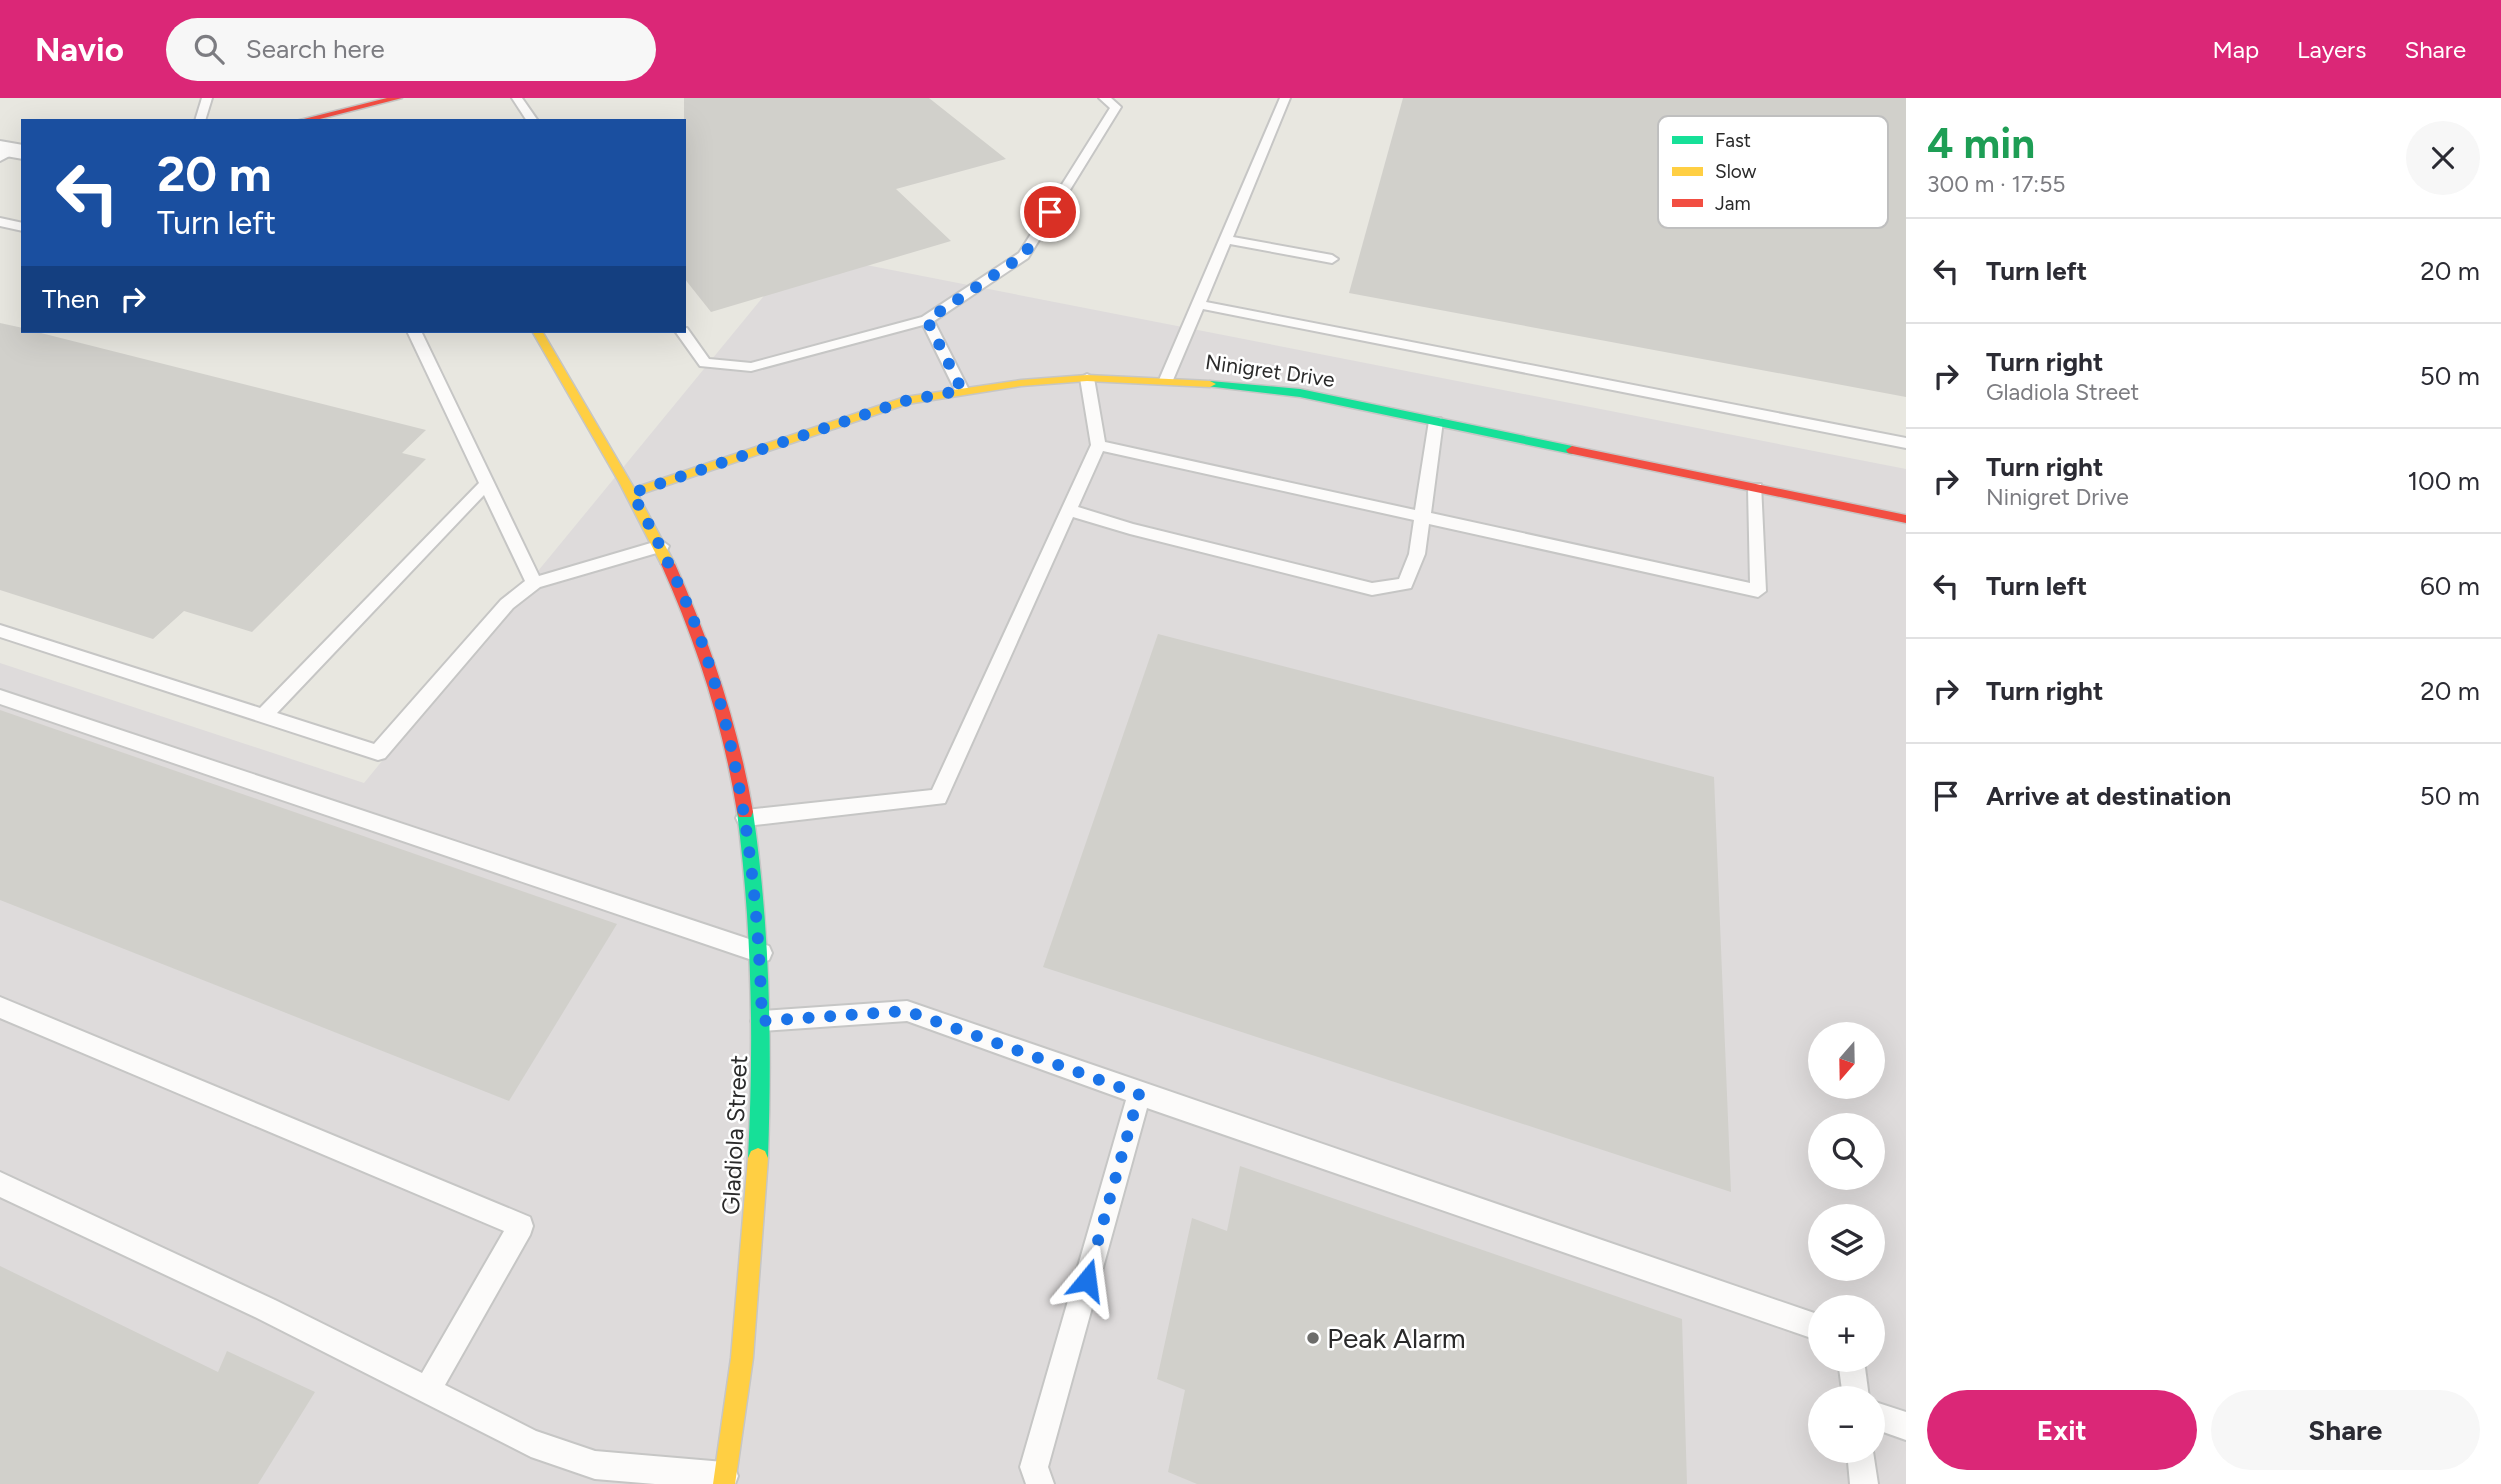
<!DOCTYPE html>
<html lang="en">
<head>
<meta charset="utf-8">
<style>
  :root { --surface:#fff; --page:#f7f7f7; --text:#2b2b33; --muted:#7c7c81; --line:#e1e1e2; --accent:#db2777 }
  body { margin:0; font-family:Figtree,sans-serif; background:var(--page); color:var(--text); height:100vh; display:flex; flex-direction:column; font-size:26px; white-space:nowrap }
  * { box-sizing:border-box; margin:0 }
  p { font-size:23px; color:var(--muted) }
  .icon { flex:none; width:38px; height:38px; fill:none; stroke:currentColor; stroke-width:2; stroke-linecap:round; stroke-linejoin:round }
  .map { position:relative; flex:1; overflow:hidden }
  .side { display:flex; flex-direction:column; background:var(--surface); width:595px }
  .side>* { flex:none }
  .top-card { position:absolute; left:21px; top:21px; width:665px; height:214px; border-radius:0px; box-shadow:0 7px 28px #0002; background:#1a4fa0; color:#fff; overflow:hidden }
  .needle { width:46px; rotate:200deg }
  .controls { position:absolute; left:1808px; top:924px; display:grid; gap:14px }
  .controls a { display:grid; place-items:center; width:77px; height:77px; border-radius:50%; background:var(--surface); box-shadow:0 7px 28px #0002; font-size:35px }
  .pin { position:absolute; display:grid; place-items:center; width:60px; height:60px; color:#fff; margin:-30px; border:4px solid #fff; border-radius:50%; box-shadow:0 2px 7px #0007 }
  .me { position:absolute; width:77px; margin:-38px; rotate:16deg; stroke-linejoin:round; filter:drop-shadow(0 0 5px #0008) }
  .turn { display:flex; align-items:center; gap:24px; height:147px; padding:0 21px; font-size:32px }
  .turn .icon { width:91px; height:91px; stroke-width:2.5 }
  .turn b { display:block; font-size:49px; line-height:60px }
  .then { display:flex; align-items:center; height:66px; padding:0 21px; background:#0003; gap:14px; font-size:26px }
  .round { display:grid; place-items:center; flex:none; width:74px; height:74px; border-radius:37px; background:var(--page) }
  .head { display:flex; align-items:center; justify-content:space-between; height:119px; padding:0 21px }
  h1 { font-size:42px; font-weight:700; line-height:52px; color:#1e9e55 }
  .button { display:flex; gap:14px; margin-top:auto; padding:14px 21px }
  .button a { flex:1; height:80px; border-radius:42px; background:var(--accent); color:#fff; font-size:28px; font-weight:700; line-height:80px; text-align:center }
  .button a+a { background:var(--page); color:var(--text) }
  ul { padding:0; list-style:none }
  li { display:flex; align-items:center; gap:21px; height:105px; padding:0 21px; border-top:2px solid var(--line) }
  li div { flex:1 }
  li b { display:block; font-size:26px }
  li em { font-style:normal }
  header { display:flex; align-items:center; gap:42px; box-sizing:border-box; height:98px; padding:0 35px; background:var(--accent); color:#fff }
  header strong { font-size:33px }
  nav { display:flex; gap:38px; margin-inline-start:auto; font-size:24px }
  .search { width:490px; height:63px; background:var(--page); display:flex; align-items:center; gap:18px; box-sizing:border-box; padding:0 24px; border-radius:38px; color:var(--muted); font-size:26px }
  main { display:flex; flex:1; min-height:0 }
  .map>svg:first-child { display:block }
  .industrial { fill:#dedbdb; fill-rule:evenodd }
  .building { fill:#d1d0cb }
  .lines { fill:none; stroke-linecap:round; stroke-linejoin:round }
  .lane-casing { stroke:#c6c6c5; stroke-width:4 }
  .street-casing { stroke:#c6c6c5; stroke-width:4 }
  .fast-casing { stroke:#c6c6c5; stroke-width:3 }
  .slow-casing { stroke:#c6c6c5; stroke-width:3 }
  .jam-casing { stroke:#c6c6c5; stroke-width:3 }
  .lane { fill:#fcfbfa; fill-rule:evenodd }
  .street { fill:#fcfbfa; fill-rule:evenodd }
  .fast { fill:#16e098; fill-rule:evenodd }
  .slow { fill:#ffcf43; fill-rule:evenodd }
  .jam { fill:#f24e42; fill-rule:evenodd }
  .route { stroke:#1a73e8; stroke-width:12; stroke-dasharray:0 21.6 }
  .poi-dot { fill:#6c6c6a; stroke:#fff; stroke-width:2.5 }
  .labels { text-anchor:middle; stroke-width:5; stroke-linejoin:round; paint-order:stroke }
  .far-street-label { font-size:21px; fill:#2a2a2a; stroke:#fff }
  .street-label { font-size:24px; fill:#2a2a2a; stroke:#fff }
  .near-poi-label { font-size:28px; fill:#2a2a2a; stroke:#fff; text-anchor:start }
  .key { fill:#fff; stroke:#bfbfbf; stroke-width:2 }
  .key-label { font-size:19px; fill:#2a2a2a }
</style>
</head>
<body>
<header>
<strong>Navio</strong>
<div class="search"><svg class="icon" aria-label="search" viewBox="0 0 24 24"><circle cx="10" cy="10" r="6"/><path d="M15 15l6 6"/></svg>Search here</div>
<nav><a>Map</a><a>Layers</a><a>Share</a></nav>
</header>
<main>
<div class="map">
<svg width="1906" height="1386" viewBox="0 0 1906 1386">
  <rect width="100%" height="100%" fill="#e8e7e0"/>
  <path class="industrial" d="M800 154 1906 371V1386H0V565L364 685ZM1820 936H1872V989H1820ZM1820 1027H1872V1080H1820ZM1820 1118H1872V1171H1820ZM1820 1209H1872V1262H1820ZM1820 1300H1872V1353H1820Z"/>
  <g class="building">
    <path d="M684 0H929L1006 61 896 91 951 143 711 214 684 180Z"/>
    <path d="M1403 0H1906V299L1349 195Z"/>
    <path d="M0 225 23 230V233H33L426 332 402 355 426 361 252 534 184 513 153 541 0 492Z"/>
    <path d="M1158 536 1714 679 1731 1094 1043 869Z"/>
    <path d="M0 612 617 826 509 1003 0 802Z"/>
    <path d="M1240 1068 1682 1221 1687 1386H1197L1168 1374 1185 1292 1157 1281 1192 1120 1227 1133Z"/>
    <path d="M0 1168 218 1274 227 1253 315 1294 258 1386H0Z"/>
  </g>
  <g class="lines">
    <defs>
      <g id="lane">
        <path d="M202 0H212L205 23H195Z"/>
        <path d="M512 0H522L538 23H527Z"/>
        <path d="M1099 0H1111L1121 9 1028 160 934 223 969 292 967 295 962 296 955 292 923 227 751 273 700 268 675 233 687 230 709 261 751 265 922 219 1019 155 1110 10Z"/>
        <path d="M1280 0H1290L1233 139 1332 157 1338 161 1332 165 1230 146 1206 204 1906 340V350L1203 211 1173 282 1166 286 1161 285 1159 282Z"/>
        <path d="M9 51 19 53 0 63V55Z"/>
        <path d="M0 120 23 125V133L0 128Z"/>
        <path d="M407 233H421L539 478 661 442 669 448 667 452 540 489 513 510 385 660 378 662 0 539V527L260 610 479 385ZM484 397 525 483 501 502 374 646 277 615Z"/>
        <path d="M1087 276 1094 280 1105 344 1415 412 1429 323 1431 320H1441L1443 323 1431 415 1750 485 1748 390 1751 386H1761L1766 493 1758 499 1429 426 1425 456 1411 490 1372 497 1130 436 1073 419 945 705 746 728 739 726 736 720 739 714 746 712 932 692 1091 347 1080 280ZM1103 353 1414 422 1409 456 1399 481 1372 485 1133 426 1078 409Z"/>
        <path d="M0 592 761 845 769 848 772 855 769 862 761 865 0 606Z"/>
        <path d="M0 899 530 1119 533 1128 530 1137 445 1287 536 1333 595 1353 724 1364 734 1368 738 1378 735 1386H655L595 1381 531 1359 257 1220 0 1099V1074L275 1202 422 1275 504 1133 0 920Z"/>
        <path d="M907 903 1820 1217V1243L1147 1010 1048 1369 1054 1386H1026L1020 1369 1126 1002 907 923 762 933 754 930 751 923 754 916 762 913Z"/>
        <path d="M1838 1262H1864L1869 1300H1843Z"/>
        <path d="M1872 1303 1906 1314V1342L1872 1330Z"/>
        <path d="M1872 1347 1878 1386H1850L1847 1353H1872Z"/>
      </g>
      <path id="street" d="M0 43 23 47V61L0 57Z"/>
      <g id="fast">
        <path d="M1210 283 1300 291 1572 348 1578 352 1572 356 1300 299 1206 288 1204 286Z"/>
        <path d="M745 707 751 709 753 714C770 829 772 944 768 1060L765 1067 758 1070 751 1067 748 1060C754 944 752 829 737 714L739 709Z"/>
      </g>
      <g id="slow">
        <path d="M532 233H542L634 390 905 299 1021 282 1087 277 1210 283 1216 286 1210 289 1087 283 1021 288 907 306 638 397 675 466 668 471 661 466 619 384Z"/>
        <path d="M758 1050 765 1053 768 1060 753 1260 735 1386H713L731 1260 748 1060 751 1053Z"/>
      </g>
      <g id="jam">
        <path d="M387 0H402L312 23H296Z"/>
        <path d="M1572 348 1906 417V425L1568 355 1566 352Z"/>
        <path d="M668 461 675 466C711 546 738 627 753 714L751 719H739L737 714C723 627 697 546 661 466Z"/>
      </g>
    </defs>
    <use href="#lane" class="lane-casing"/>
    <use href="#street" class="street-casing"/>
    <use href="#fast" class="fast-casing"/>
    <use href="#slow" class="slow-casing"/>
    <use href="#jam" class="jam-casing"/>
    <use href="#lane" class="lane"/>
    <use href="#street" class="street"/>
    <use href="#fast" class="fast"/>
    <use href="#slow" class="slow"/>
    <use href="#jam" class="jam"/>
  </g>
  <g class="lines">
    <path class="route" d="M1050 114 1024 157 927 222 962 292 905 303 632 395C658 443 684 493 702 545 744 668 758 794 762 923L907 913 1139 996 1087 1182"/>
  </g>
  <circle class="poi-dot" cx="1313" cy="1240" r="7"/>
  <g class="labels">
    <g class="far-street-label">
      <text transform="translate(1270 273) rotate(8)" y="7">Ninigret Drive</text>
    </g>
    <g class="street-label">
      <text transform="translate(735 1037) rotate(-87)" y="8">Gladiola Street</text>
    </g>
    <g class="near-poi-label">
      <text x="1327" y="1250">Peak Alarm</text>
    </g>
  </g>
  <rect x="1658" y="18" width="230" height="112" rx="10" class="key"/>
  <rect x="1672" y="38" width="31" height="8" fill="#16e098"/>
  <rect x="1672" y="69" width="31" height="9" fill="#ffcf43"/>
  <rect x="1672" y="101" width="31" height="8" fill="#f24e42"/>
  <g class="key-label">
    <text x="1715" y="49">Fast</text>
    <text x="1715" y="80">Slow</text>
    <text x="1715" y="112">Jam</text>
  </g>
</svg>
<div class="controls">
<a><svg class="needle" viewBox="-14 -14 28 28"><path d="M0-13l5 13h-10z" fill="#e53935"/><path d="M0 13l5-13h-10z" fill="#7c7c81"/></svg></a>
<a><svg class="icon" aria-label="search" viewBox="0 0 24 24"><circle cx="10" cy="10" r="6"/><path d="M15 15l6 6"/></svg></a>
<a><svg class="icon" aria-label="layers" viewBox="0 0 24 24"><path d="M12 4l9 5-9 5-9-5zM3 14l9 5 9-5"/></svg></a>
<a>+</a>
<a>−</a>
</div>
<div class="pin" style="left:1050px;top:114px;background:#d93025"><svg class="icon" aria-label="arrive" viewBox="0 0 24 24"><path d="M6 21V4h12l-3 4 3 4H6"/></svg></div>
<svg class="me" style="left:1087px;top:1182px" viewBox="-20 -20 40 40"><path d="M0-17L14 15 0 8-14 15z" fill="#1a73e8" stroke="#fff" stroke-width="4"/></svg>
<div class="top-card">
<div class="turn"><svg class="icon" aria-label="left" viewBox="0 0 24 24"><path d="M17 20v-9H6M10 6l-5 5 5 5"/></svg><div><b>20 m</b>Turn left</div></div>
<div class="then">Then<svg class="icon" aria-label="right" viewBox="0 0 24 24"><path d="M7 20v-9h11M14 6l5 5-5 5"/></svg></div>
</div>
</div>
<section class="side">
<div class="head"><div><h1>4 min</h1><p>300 m · 17:55</p></div><a class="round"><svg class="icon" aria-label="close" viewBox="0 0 24 24"><path d="M6 6l12 12M18 6L6 18"/></svg></a></div>
<ul>
<li><svg class="icon" aria-label="left" viewBox="0 0 24 24"><path d="M17 20v-9H6M10 6l-5 5 5 5"/></svg><div><b>Turn left</b></div><em>20 m</em></li>
<li><svg class="icon" aria-label="right" viewBox="0 0 24 24"><path d="M7 20v-9h11M14 6l5 5-5 5"/></svg><div><b>Turn right</b><p>Gladiola Street</p></div><em>50 m</em></li>
<li><svg class="icon" aria-label="right" viewBox="0 0 24 24"><path d="M7 20v-9h11M14 6l5 5-5 5"/></svg><div><b>Turn right</b><p>Ninigret Drive</p></div><em>100 m</em></li>
<li><svg class="icon" aria-label="left" viewBox="0 0 24 24"><path d="M17 20v-9H6M10 6l-5 5 5 5"/></svg><div><b>Turn left</b></div><em>60 m</em></li>
<li><svg class="icon" aria-label="right" viewBox="0 0 24 24"><path d="M7 20v-9h11M14 6l5 5-5 5"/></svg><div><b>Turn right</b></div><em>20 m</em></li>
<li><svg class="icon" aria-label="arrive" viewBox="0 0 24 24"><path d="M6 21V4h12l-3 4 3 4H6"/></svg><div><b>Arrive at destination</b></div><em>50 m</em></li>
</ul>
<div class="button"><a>Exit</a><a>Share</a></div>
</section>
</main>
</body>
</html>
